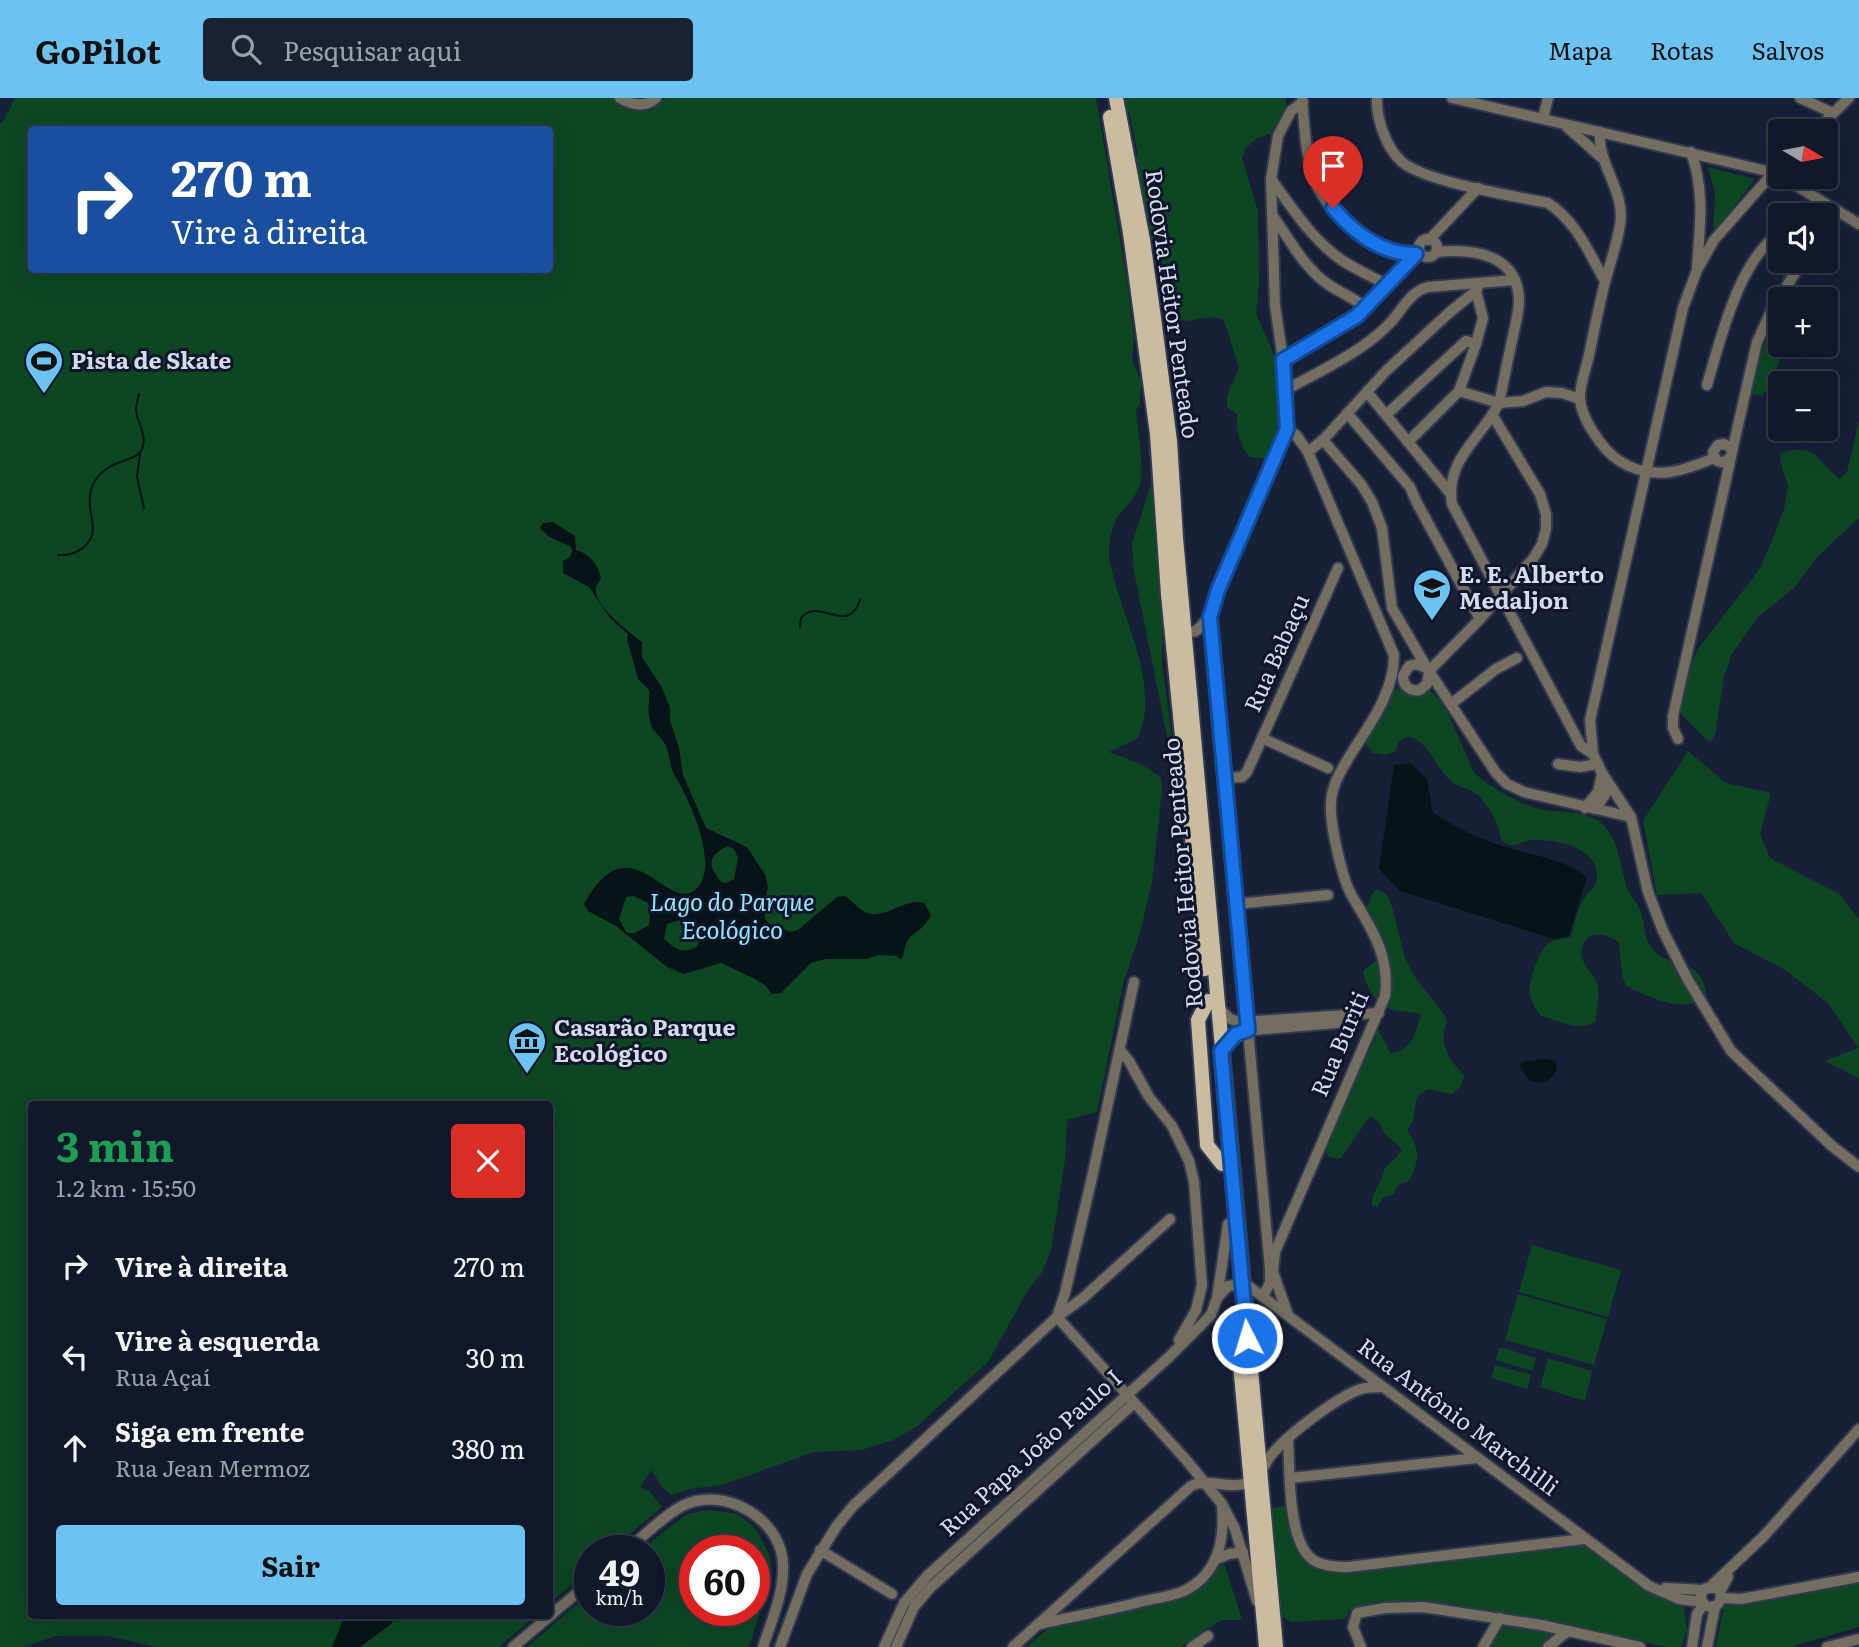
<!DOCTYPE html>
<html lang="pt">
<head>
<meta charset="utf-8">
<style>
  :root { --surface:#111829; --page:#1a2131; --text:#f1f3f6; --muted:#9ca0a8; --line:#303746; --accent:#6cc3f2 }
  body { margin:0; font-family:Literata,serif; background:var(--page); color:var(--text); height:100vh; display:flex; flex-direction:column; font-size:26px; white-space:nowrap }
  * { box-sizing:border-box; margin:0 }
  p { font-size:23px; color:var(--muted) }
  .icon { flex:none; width:38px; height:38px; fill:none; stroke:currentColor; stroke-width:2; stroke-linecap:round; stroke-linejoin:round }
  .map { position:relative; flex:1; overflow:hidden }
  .drawer { position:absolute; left:28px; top:1003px; width:525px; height:518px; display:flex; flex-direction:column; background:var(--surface); border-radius:7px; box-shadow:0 7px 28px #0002,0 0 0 2px var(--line) }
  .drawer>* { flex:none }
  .top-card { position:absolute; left:28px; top:28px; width:525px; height:147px; border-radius:7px; box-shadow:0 7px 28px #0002,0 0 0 2px var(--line); background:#1a4fa0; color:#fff; overflow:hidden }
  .needle { width:46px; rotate:100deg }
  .controls { position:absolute; left:1768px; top:21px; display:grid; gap:14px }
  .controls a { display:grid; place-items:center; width:70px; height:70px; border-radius:7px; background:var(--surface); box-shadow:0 7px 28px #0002,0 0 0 2px var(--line); font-size:35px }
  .speed { position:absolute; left:574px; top:1437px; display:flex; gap:14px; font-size:35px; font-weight:700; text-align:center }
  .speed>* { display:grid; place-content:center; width:91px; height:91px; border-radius:50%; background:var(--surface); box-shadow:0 7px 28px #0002,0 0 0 2px var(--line); line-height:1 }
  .speed small { font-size:18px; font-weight:400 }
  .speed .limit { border:10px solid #d22; background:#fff; color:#111 }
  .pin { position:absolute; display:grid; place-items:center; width:60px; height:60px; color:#fff; margin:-72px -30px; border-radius:50% 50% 50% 0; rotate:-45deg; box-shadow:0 0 7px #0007 }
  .pin .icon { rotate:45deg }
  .me { position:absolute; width:77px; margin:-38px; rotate:355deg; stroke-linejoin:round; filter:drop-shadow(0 0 5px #0008) }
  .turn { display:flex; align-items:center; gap:24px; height:147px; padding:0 28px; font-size:32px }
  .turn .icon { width:91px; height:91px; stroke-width:2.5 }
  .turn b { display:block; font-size:49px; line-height:60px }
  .round { display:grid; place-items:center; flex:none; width:74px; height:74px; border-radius:7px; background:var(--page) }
  .overview { display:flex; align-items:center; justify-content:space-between; height:119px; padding:0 28px }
  h1 { font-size:42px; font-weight:700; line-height:52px; color:#1e9e55 }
  .action { display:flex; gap:14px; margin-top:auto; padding:14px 28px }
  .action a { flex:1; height:80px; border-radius:7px; background:var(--accent); color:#111; font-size:28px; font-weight:700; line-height:80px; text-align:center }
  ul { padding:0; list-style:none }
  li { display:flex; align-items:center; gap:21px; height:91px; padding:0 28px }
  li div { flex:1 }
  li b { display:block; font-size:26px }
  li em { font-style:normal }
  header { display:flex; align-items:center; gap:42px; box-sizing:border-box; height:98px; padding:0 35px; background:var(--accent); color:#111 }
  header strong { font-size:33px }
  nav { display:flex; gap:38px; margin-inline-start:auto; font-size:24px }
  .search { width:490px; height:63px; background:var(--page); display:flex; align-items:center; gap:18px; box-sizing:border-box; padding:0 24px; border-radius:7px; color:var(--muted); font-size:26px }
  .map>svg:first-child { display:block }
  .green { fill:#0c4722; fill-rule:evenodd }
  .water { fill:#061418; fill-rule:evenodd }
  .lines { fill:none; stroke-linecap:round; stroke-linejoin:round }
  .stream { stroke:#061418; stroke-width:2 }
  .minor-casing { stroke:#323a50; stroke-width:14 }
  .major-casing { stroke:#323a50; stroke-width:18 }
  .minor { stroke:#746e61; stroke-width:10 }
  .major { stroke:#c9bca1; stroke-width:14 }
  .route-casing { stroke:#114b97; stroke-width:18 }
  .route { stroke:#1a73e8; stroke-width:12 }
  .labels { text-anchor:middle; stroke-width:6; stroke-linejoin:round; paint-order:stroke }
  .street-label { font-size:23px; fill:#d5dbeb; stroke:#0f162c }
  .poi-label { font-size:23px; font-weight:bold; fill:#d5dbeb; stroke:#0f162c; text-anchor:start }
  .water-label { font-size:24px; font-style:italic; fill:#94e5f7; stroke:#0f162c }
</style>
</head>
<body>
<header>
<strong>GoPilot</strong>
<div class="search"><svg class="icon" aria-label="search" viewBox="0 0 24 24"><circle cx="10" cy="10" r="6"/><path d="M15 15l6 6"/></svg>Pesquisar aqui</div>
<nav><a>Mapa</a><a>Rotas</a><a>Salvos</a></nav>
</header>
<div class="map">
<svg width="1859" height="1549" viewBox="0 0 1859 1549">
  <rect width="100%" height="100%" fill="#172037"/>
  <g class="green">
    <path d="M15 0H613L631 13H650L666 0H1096L1126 177 1134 240 1132 261 1141 284 1140 307 1136 311C1137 329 1145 370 1140 386 1137 398 1126 408 1119 417 1111 428 1107 451 1110 464 1120 517 1162 587 1138 640L1109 654C1127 661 1146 666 1161 680L1162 692 1152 784 1140 835 1124 882 1097 1014 1067 1022 1065 1062 1051 1152 1042 1174 1027 1194 988 1264 916 1329 891 1343 861 1352 814 1354 722 1387 689 1391 672 1397 663 1390 651 1372 640 1389 650 1394 662 1409 611 1452H590V1471L550 1505V1006H32V1517H536L499 1549H157L107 1538H56L24 1549H0V26L4 22ZM32 32H550V172H32Z"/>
    <path d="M1123 0H1286V21L1282 31 1256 41 1246 50 1242 60 1258 113 1259 187 1256 215 1277 264 1279 276 1280 315 1271 361 1250 359C1238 345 1237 334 1237 316L1227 309V298L1239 270 1224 222C1207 215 1196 225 1178 222L1172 212 1169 190 1163 167 1134 102 1137 85V53L1130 17 1124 7Z"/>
    <path d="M1708 69 1755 81 1713 135 1715 95Z"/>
    <path d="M1795 168 1798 191 1803 201H1780V247H1787L1763 298 1752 296 1758 263 1776 218 1784 172Z"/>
    <path d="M1859 323V420L1818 458 1795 489 1757 520 1732 556 1724 578 1715 637 1711 644 1708 643 1683 618 1678 608 1683 583 1698 551 1759 472 1770 448 1784 411 1788 387 1781 367 1780 355C1818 344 1816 362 1839 381L1847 374Z"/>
    <path d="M1152 383 1154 391V425L1163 496 1162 565 1174 655 1170 653 1134 473 1132 446Z"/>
    <path d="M1402 589 1428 591 1444 606 1474 675C1492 690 1517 705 1540 711 1561 716 1583 711 1601 725 1619 740 1620 769 1627 789 1630 798 1637 804 1640 813 1645 822 1643 834 1648 844 1663 876 1708 854 1706 903 1676 913 1652 900 1626 888L1622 877 1619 844C1606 835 1587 831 1582 850 1577 866 1597 875 1598 890 1599 901 1597 914 1595 924 1576 935 1560 922 1541 918 1537 912 1532 905 1530 898 1527 887 1539 851 1549 845 1554 841 1564 841 1571 839 1574 827 1577 813 1583 802 1588 794 1597 790 1597 779 1598 749 1557 741 1533 742 1526 742 1519 746 1512 748L1502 743C1498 725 1488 703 1472 693 1466 689 1457 689 1452 684 1435 670 1431 645 1408 638L1399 644 1395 654 1385 657 1373 655 1366 646 1368 635 1391 594Z"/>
    <path d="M1688 653 1726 685 1771 695 1760 736 1770 760 1839 796 1859 821V980L1825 963 1858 950 1828 905 1785 872 1734 845 1701 795 1657 797 1643 723Z"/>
    <path d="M1376 791C1379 793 1383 794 1386 796 1393 802 1401 851 1407 864 1416 887 1438 902 1447 923 1438 947 1448 961 1465 978L1460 989 1451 996 1428 991 1417 999 1413 1022 1407 1032C1420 1052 1420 1060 1410 1082L1397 1088 1394 1096 1382 1100 1378 1109 1371 1107C1373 1092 1383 1083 1385 1069L1397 1059 1402 1051 1384 1035 1379 1024 1370 1018 1340 1061 1329 1059 1322 1048 1341 1006 1375 942 1377 929 1391 956C1415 948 1414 938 1421 916 1412 914 1402 914 1393 912 1376 907 1366 889 1363 873L1376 863C1367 838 1358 814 1376 791Z"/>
    <path d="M1532 1147 1621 1172 1608 1219 1519 1194Z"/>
    <path d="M1518 1196 1607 1221 1594 1267 1505 1242Z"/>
    <path d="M1500 1249 1536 1260 1532 1273 1496 1262Z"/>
    <path d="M1548 1260 1592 1273 1585 1303 1540 1289Z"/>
    <path d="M1495 1267 1531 1277 1527 1291 1491 1280Z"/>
    <path d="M1286 1407 1296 1451 1315 1470 1345 1474 1583 1446 1642 1490 1684 1510 1687 1532 1681 1549H1667L1509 1517 1423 1503 1350 1512 1345 1521 1291 1524 1278 1516 1269 1411Z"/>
    <path d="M710 1412 737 1416 752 1427 759 1436 770 1458 772 1475 749 1549H527L590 1495V1512H649V1452H640L687 1416ZM695 1452H754V1512H695Z"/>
    <path d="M1217 1466 1225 1468 1242 1522H1221L1181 1549H1026L1050 1529 1183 1495Z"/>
    <path d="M1859 1483V1529L1790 1549H1716L1724 1507Z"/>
    <path d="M1502 1524 1552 1534 1554 1538 1540 1549H1487Z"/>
  </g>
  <g class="water">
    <path d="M553 424 575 438 576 452C590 456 598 466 601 480 600 483 597 486 596 490 593 508 630 534 642 544V559L661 588 670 609V622L679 650 683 677 706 730 747 749 766 778 768 790 765 802V821L770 826 780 830 791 834 798 832 837 799 845 798C852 802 856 809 863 813 883 825 904 799 924 805L931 817C919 841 907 829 903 859L900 861 896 858 878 857 867 861H825L811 865 781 895 772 896 765 887 755 881 721 865 684 876 667 869 616 828 588 813 584 806C589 797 595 787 603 780 640 745 670 812 695 792 722 769 688 699 674 676 669 667 670 655 665 646 661 639 655 635 652 629 646 615 650 605 649 592L638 581 627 541 628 536 610 520 589 489 563 475V463L570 459 572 453 570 448 549 439 540 430 543 425ZM727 748 734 751 738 760 734 781 726 785 721 784C707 766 708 759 727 748ZM634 798 648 805 650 813 649 827 635 835H627L619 821 626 799ZM680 822 696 824 702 834 697 849C682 857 675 850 664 841L667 826Z"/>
    <path d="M1410 665 1427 681 1433 715C1457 730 1480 741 1506 749 1534 758 1564 761 1587 779L1569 838 1554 841 1400 793 1379 771 1394 667Z"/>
    <path d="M1545 961 1556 963 1557 972C1550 983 1543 987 1530 983L1520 969 1521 964Z"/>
    <path d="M345 1517H397L391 1526 360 1549H332Z"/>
  </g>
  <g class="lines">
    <g class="stream">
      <path d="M140 356 137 379 144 410"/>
      <path d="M58 457C71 458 87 452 92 437 96 424 85 408 92 389 104 358 139 367 143 348 146 335 137 324 136 312 136 306 138 301 139 296"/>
      <path d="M800 529 801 520C820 498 847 539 860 502"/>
    </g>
    <defs>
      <g id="minor">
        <path d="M620 0C632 7 645 10 656 0"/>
        <path d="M1302 0C1304 24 1305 51 1312 75 1324 116 1378 160 1421 156"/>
        <path d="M1377 0C1376 20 1386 50 1402 64 1426 84 1514 98 1548 105 1576 123 1589 155 1605 183"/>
        <path d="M1452 0 1776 75"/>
        <path d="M1800 0 1833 15"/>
        <path d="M1543 20 1548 0"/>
        <path d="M1567 29 1602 60"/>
        <path d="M1815 33 1849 0"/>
        <path d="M1600 34C1597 67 1626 93 1620 127 1617 146 1610 165 1605 184 1599 208 1594 233 1589 257 1586 271 1580 286 1580 299 1580 319 1602 351 1618 362 1651 384 1681 374 1714 360"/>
        <path d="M1691 54C1705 93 1700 129 1697 169"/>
        <path d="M1780 67 1714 142 1697 172 1683 210 1596 596 1590 622 1593 656 1602 675 1631 719 1648 794 1663 833 1688 882 1731 953 1832 1048 1859 1069"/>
        <path d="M1782 79 1859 126"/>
        <path d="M1271 81C1292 110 1313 143 1343 163 1357 172 1373 179 1387 187"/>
        <path d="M1273 118C1289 141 1305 171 1329 187 1341 195 1354 200 1366 210"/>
        <path d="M1825 128 1836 112"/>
        <circle cx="1428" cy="150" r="9"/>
        <path d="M1429 142 1478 90"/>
        <path d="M1436 154C1473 150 1519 156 1519 204 1518 220 1513 236 1510 252 1506 270 1503 287 1499 305 1481 341 1445 361 1452 406L1581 648 1593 656"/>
        <path d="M1283 262 1357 218 1418 154"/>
        <path d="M1707 287C1720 243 1739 161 1780 135"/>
        <path d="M1286 292C1321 272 1361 255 1389 226 1402 213 1409 194 1428 189L1515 182"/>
        <path d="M1459 293 1499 305 1523 303 1546 294 1562 295 1580 301"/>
        <path d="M1367 294 1450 395"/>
        <path d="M1347 315 1410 389 1417 405 1480 521"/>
        <path d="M1386 317 1466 243 1476 246"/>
        <path d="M1287 331 1296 337 1308 354 1394 557C1394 596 1369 627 1349 659 1341 673 1332 687 1331 704 1329 723 1342 781 1352 798 1372 832 1390 857 1385 898L1275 1154 1273 1174 1288 1217"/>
        <path d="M1323 342 1361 386 1372 404 1382 430 1392 510 1427 570 1496 675 1507 686 1524 694 1631 719"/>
        <path d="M1408 344 1459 293 1476 246 1483 220 1476 193"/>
        <path d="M1308 354 1323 342 1386 273 1451 213 1476 193 1480 185"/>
        <path d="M1732 355 1730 349 1724 346 1718 347 1713 354 1716 362C1721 366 1727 364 1731 358L1757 244 1773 209 1803 163"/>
        <path d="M1185 535 1196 533 1210 519"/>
        <path d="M1427 570 1416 566 1409 568 1403 578C1403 588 1410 594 1420 592L1427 586 1429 573"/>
        <path d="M1429 573 1480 521 1533 461 1542 446 1546 431V416L1540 396 1493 318"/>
        <path d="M1451 606 1496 571 1517 560"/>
        <path d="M1262 640 1328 670"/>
        <path d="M1678 641 1673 630V618L1731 359"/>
        <path d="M1558 666 1580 669 1597 666"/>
        <path d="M1225 680 1242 679 1247 674 1338 470"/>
        <path d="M1585 710 1598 694 1602 675"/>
        <path d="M1595 711 1605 697 1609 686"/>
        <path d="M1236 806 1328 797"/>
        <path d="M1134 884 1093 1075 1065 1195 1057 1219 1187 1363 1222 1406 1235 1431 1257 1503"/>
        <path d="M1218 909 1230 921 1240 924 1379 915"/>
        <path d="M1121 953 1129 963 1149 999 1172 1028 1189 1063 1194 1084 1202 1187 1196 1212 1179 1242"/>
        <path d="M1221 953 1232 939 1242 933 1348 924"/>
        <path d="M1263 1198 1270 1185V1171L1210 519 1218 492 1287 331 1283 262 1275 207 1271 81 1278 38 1291 13 1303 4"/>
        <path d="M1217 1200 1228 1188 1242 1186 1247 1187 1649 1488 1679 1501 1702 1504"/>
        <path d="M1288 1341C1290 1371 1287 1442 1312 1461 1321 1468 1337 1469 1348 1469L1584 1441"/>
        <path d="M1291 1380 1477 1360"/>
        <path d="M627 1452C644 1438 662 1419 682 1408 724 1386 785 1422 783 1471 783 1497 771 1524 763 1549"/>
        <path d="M820 1452 892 1496"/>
        <path d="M1217 1461 1229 1456 1243 1454"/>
        <path d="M1710 1489 1764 1438 1859 1331"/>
        <path d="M1665 1490 1704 1492"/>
        <path d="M1716 1490H1706L1701 1496C1700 1506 1709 1513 1718 1506L1721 1500 1720 1494 1728 1479"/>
        <path d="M1721 1500 1741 1501 1859 1479"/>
        <path d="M1040 1526C1072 1519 1104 1513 1136 1505 1151 1501 1170 1499 1184 1493 1217 1477 1225 1443 1222 1409"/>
        <path d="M513 1549 590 1484"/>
        <path d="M780 1549 807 1476 836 1429 853 1408 1057 1219 1083 1200 1170 1121"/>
        <path d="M884 1549 904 1505 927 1478 1169 1259 1211 1217 1217 1200 1228 1126"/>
        <path d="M896 1549 914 1509 930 1490 1134 1305"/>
        <path d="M1013 1549 1191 1388C1209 1379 1230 1393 1249 1384 1262 1377 1264 1365 1273 1355 1289 1336 1337 1299 1361 1291 1368 1289 1375 1289 1382 1289"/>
        <path d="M1192 1549 1208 1538"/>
        <path d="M1361 1549 1353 1529 1357 1515 1385 1510 1423 1509 1541 1527 1640 1549"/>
        <path d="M1483 1549 1500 1520"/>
        <path d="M1548 1549 1568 1533"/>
        <path d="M1692 1549 1697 1516 1704 1506"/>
        <path d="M1707 1549 1715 1509"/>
        <path d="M1827 1549 1859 1541"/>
      </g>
      <g id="major">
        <path d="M1116 0 1143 142 1154 220 1170 343 1176 440 1276 1549"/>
        <path d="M1110 19 1130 135 1157 336 1168 496 1205 871"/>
        <path d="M1208 903 1198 922 1207 1047 1222 1066"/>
        <path d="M1237 1233 1266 1549"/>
      </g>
    </defs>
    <use href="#minor" class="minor-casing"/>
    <use href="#major" class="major-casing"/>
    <use href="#minor" class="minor"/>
    <use href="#major" class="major"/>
  </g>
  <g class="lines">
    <defs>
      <path id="route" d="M1247 1240 1221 953 1236 936 1248 932 1210 519 1218 492 1287 331 1283 262 1357 218 1416 156C1383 157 1354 135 1333 110"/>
    </defs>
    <use href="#route" class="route-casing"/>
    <use href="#route" class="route"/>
  </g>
  <defs>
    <symbol id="stadium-pin" viewBox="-11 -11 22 30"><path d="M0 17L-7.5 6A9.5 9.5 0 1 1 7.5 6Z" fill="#6cc3f2" stroke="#0f162c"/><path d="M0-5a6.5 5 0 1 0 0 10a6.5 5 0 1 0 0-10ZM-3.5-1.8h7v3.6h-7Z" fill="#111"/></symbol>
    <symbol id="school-pin" viewBox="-11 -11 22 30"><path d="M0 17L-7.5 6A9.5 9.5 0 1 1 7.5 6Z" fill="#6cc3f2" stroke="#0f162c"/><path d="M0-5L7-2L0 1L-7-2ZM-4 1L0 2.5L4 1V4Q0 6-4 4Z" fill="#111"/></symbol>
    <symbol id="museum-pin" viewBox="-11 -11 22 30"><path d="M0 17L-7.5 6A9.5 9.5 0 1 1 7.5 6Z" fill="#6cc3f2" stroke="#0f162c"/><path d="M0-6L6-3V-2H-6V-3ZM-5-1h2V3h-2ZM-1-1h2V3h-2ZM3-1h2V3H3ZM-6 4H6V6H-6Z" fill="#111"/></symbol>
  </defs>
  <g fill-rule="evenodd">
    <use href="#stadium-pin" x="22" y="241" width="44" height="60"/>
    <use href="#school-pin" x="1410" y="468" width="44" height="60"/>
    <use href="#museum-pin" x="505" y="921" width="44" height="60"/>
  </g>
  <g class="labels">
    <g class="street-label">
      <text transform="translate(1172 206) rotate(82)" y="8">Rodovia Heitor Penteado</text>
      <text transform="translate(1277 555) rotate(-66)" y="8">Rua Babaçu</text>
      <text transform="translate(1183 775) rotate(-95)" y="8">Rodovia Heitor Penteado</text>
      <text transform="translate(1340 946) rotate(-67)" y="8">Rua Buriti</text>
      <text transform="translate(1458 1319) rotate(37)" y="8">Rua Antônio Marchilli</text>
      <text transform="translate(1031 1355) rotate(-42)" y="8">Rua Papa João Paulo I</text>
    </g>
    <g class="poi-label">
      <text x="71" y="271">Pista de Skate</text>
      <text x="1459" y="485">E. E. Alberto<tspan x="1459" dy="26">Medaljon</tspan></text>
      <text x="554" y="938">Casarão Parque<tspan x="554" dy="26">Ecológico</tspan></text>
    </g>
    <g class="water-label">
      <text x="732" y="813">Lago do Parque<tspan x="732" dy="28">Ecológico</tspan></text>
    </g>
  </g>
</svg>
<div class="controls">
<a><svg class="needle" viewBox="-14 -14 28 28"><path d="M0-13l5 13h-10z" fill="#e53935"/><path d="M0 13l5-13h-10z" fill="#9ca0a8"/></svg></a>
<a><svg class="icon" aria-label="sound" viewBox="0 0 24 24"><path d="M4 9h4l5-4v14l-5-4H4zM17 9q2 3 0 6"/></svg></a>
<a>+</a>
<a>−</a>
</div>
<div class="speed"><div>49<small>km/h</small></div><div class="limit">60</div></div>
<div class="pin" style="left:1333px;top:110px;background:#d93025"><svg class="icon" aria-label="arrive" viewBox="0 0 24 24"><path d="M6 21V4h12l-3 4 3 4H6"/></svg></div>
<svg class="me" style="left:1247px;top:1240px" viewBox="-20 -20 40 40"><circle r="17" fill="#1a73e8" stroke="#fff" stroke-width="3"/><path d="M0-11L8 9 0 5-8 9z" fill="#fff"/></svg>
<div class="top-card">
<div class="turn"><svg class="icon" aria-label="right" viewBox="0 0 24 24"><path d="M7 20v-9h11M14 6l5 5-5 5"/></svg><div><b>270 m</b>Vire à direita</div></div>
</div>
<section class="drawer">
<div class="overview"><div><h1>3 min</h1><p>1.2 km · 15:50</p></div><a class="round" style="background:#d93025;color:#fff"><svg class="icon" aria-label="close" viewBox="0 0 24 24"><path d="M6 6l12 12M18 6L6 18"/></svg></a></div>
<ul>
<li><svg class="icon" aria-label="right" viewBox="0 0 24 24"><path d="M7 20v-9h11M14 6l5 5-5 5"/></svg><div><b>Vire à direita</b></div><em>270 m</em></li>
<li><svg class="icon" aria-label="left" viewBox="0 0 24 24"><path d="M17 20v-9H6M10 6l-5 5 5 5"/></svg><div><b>Vire à esquerda</b><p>Rua Açaí</p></div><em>30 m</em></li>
<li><svg class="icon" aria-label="ahead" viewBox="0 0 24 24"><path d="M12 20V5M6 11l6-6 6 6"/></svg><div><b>Siga em frente</b><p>Rua Jean Mermoz</p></div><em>380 m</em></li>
</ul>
<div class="action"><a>Sair</a></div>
</section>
</div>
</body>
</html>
